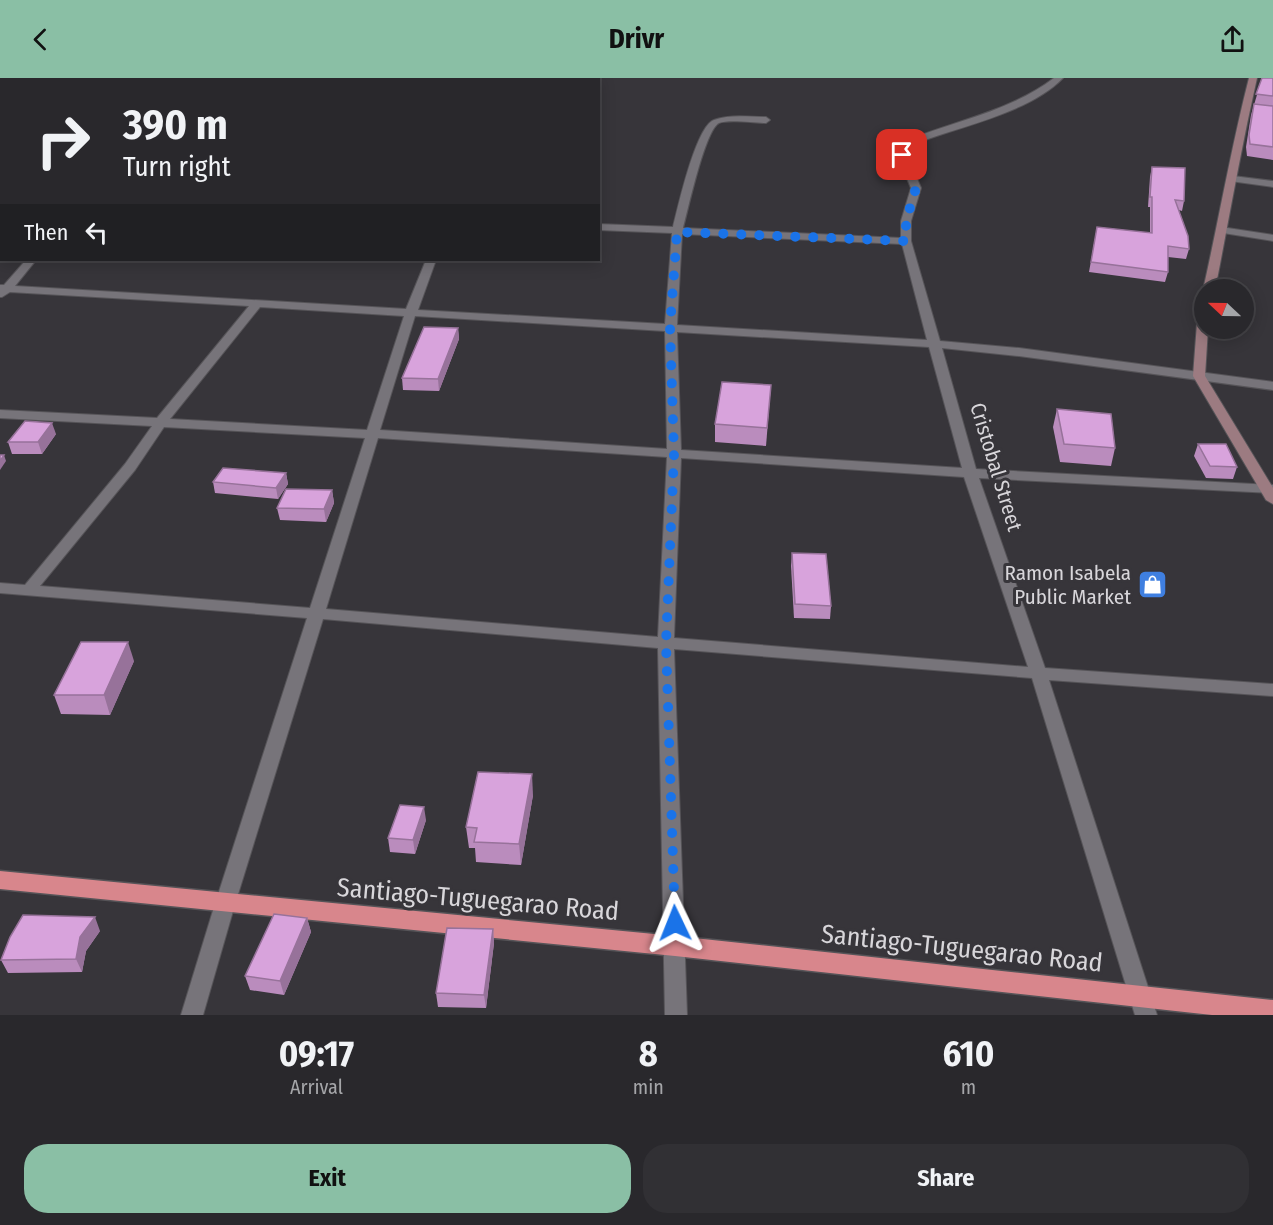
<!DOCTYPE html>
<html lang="en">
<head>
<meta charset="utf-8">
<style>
  :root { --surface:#29282c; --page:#313034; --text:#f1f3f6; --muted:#a5a6a9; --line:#454448; --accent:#8abfa5 }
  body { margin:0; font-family:"Fira Sans Condensed",sans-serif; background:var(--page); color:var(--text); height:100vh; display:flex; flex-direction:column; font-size:22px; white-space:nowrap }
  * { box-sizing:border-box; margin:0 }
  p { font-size:20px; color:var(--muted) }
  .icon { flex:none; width:33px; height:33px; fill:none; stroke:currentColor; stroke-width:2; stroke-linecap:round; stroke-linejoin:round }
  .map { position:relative; height:937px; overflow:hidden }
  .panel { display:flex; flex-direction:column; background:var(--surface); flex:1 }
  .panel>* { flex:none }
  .hud { position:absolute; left:0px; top:0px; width:600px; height:183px; box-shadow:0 3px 15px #0003,0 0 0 2px var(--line); background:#29282c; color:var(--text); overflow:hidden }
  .needle { width:39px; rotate:292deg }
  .buttons { position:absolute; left:1194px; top:201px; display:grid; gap:12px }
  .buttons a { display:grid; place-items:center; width:60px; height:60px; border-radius:50%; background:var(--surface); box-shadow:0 3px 15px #0003,0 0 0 2px var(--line); font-size:30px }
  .pin { position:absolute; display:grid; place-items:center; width:51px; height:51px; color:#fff; margin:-26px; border-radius:12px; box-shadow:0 3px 9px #0006 }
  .me { position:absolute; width:66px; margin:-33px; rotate:358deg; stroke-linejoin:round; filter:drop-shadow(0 0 4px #0008) }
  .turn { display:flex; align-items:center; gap:21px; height:126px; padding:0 24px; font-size:27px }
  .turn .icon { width:78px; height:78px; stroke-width:2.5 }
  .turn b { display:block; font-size:42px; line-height:51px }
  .then { display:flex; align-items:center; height:57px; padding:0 24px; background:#0003; gap:12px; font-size:22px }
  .eta { display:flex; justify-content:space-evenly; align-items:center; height:102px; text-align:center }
  .eta b { font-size:36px; font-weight:700; line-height:42px }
  .primary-button { display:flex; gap:12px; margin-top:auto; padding:12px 24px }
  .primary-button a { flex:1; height:69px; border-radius:24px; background:var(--accent); color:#111; font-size:24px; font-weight:700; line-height:69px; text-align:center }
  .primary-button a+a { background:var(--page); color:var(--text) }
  header { display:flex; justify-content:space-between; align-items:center; height:78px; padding:0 24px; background:var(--accent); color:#111; font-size:27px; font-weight:700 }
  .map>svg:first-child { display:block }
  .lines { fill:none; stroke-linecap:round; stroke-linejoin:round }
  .minor-casing { stroke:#565458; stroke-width:2 }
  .tertiary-casing { stroke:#565458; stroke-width:2 }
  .secondary-casing { stroke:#565458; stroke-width:2 }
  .trunk-casing { stroke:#565458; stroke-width:3 }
  .minor { fill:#77747a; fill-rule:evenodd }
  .tertiary { fill:#77747a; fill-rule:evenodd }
  .secondary { fill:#9c7b81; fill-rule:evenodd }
  .trunk { fill:#d8868c; fill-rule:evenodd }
  .wall { fill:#ba8cbd }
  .shaded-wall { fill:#97729a }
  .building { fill:#d8a3dc; stroke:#97729a; stroke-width:1.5 }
  .route { stroke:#1a73e8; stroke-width:10; stroke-dasharray:0 18 }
  .labels { text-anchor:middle; stroke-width:6; stroke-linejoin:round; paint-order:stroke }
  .street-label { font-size:21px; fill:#d8d6da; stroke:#37353a }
  .poi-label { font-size:21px; fill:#d8d6da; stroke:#37353a; text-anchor:end }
  .near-street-label { font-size:26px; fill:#d8d6da; stroke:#37353a }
</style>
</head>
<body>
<header><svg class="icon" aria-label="back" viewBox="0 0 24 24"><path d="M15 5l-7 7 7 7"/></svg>Drivr<svg class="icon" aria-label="share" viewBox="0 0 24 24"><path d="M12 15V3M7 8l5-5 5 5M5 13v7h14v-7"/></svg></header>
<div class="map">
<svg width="1273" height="937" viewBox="0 0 1273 937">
  <rect width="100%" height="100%" fill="#37353a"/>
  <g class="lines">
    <defs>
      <g id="minor">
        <path d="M1054 0H1063C1028 36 958 48 912 67L907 77 921 110 911 143V163L940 263 1019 270 1273 304V312L1019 278 942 270 976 391 1273 407V415L979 400 1045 590 1273 606V618L1049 602 1157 937H1135L1032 600 674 571 687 937H665L658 570 323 541 235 826 232 832 225 834 218 832 215 826 307 540 0 515V505L25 507 125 386 152 348 0 340V332L157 340 249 228 10 214 2 219H0V207H4L26 182H36L15 208 406 231 426 182H436L418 232 665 246 672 155 598 152V146L673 149C678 129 696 48 714 42 729 36 750 39 766 39L770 42 766 45C755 45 729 41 719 45 705 52 688 132 683 150L901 160V143L911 110 897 77 905 63C954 43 1011 33 1054 0ZM682 156 902 166 927 262 677 247ZM260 229 404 238 367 352 170 341ZM415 238 665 253 667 371 380 352ZM677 254 929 269 962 390 681 372ZM164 349 365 360 310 530 40 508 135 392ZM378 360 667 379 658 559 326 531ZM681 380 964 399 1028 589 674 560Z"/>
        <path d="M1233 98 1273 103V109L1230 103 1228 101Z"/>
        <rect x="0" y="115" width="2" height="6"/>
        <path d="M1221 149 1273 157V163L1217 154 1216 152Z"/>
      </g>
      <path id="tertiary" d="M225 818 232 820 235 826 203 937H181L215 826 218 820Z"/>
      <g id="secondary">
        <path d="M1249 0H1257C1241 70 1229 141 1215 212H1204V214L1203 212C1219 141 1231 70 1249 0Z"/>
        <path d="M1204 229V250H1208L1205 298 1273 410V426L1266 422 1193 298 1198 232Z"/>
      </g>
      <path id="trunk" d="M0 793 675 858 1273 922V937H1212L675 878 0 811Z"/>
    </defs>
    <use href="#minor" class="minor-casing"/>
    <use href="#tertiary" class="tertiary-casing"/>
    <use href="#secondary" class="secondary-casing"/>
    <use href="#trunk" class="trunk-casing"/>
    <use href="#minor" class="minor"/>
    <use href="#tertiary" class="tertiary"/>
    <use href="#secondary" class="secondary"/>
    <use href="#trunk" class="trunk"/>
  </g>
  <g class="wall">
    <path d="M1262 0H1273V82L1247 78 1246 69 1251 37Z"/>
    <path d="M1152 89 1184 123 1182 133 1179 132 1189 171 1186 181 1168 179V194L1165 204 1089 194 1097 149 1150 155V129H1148L1150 99Z"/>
    <path d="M458 250 459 261 439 313 403 312 402 300Z"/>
    <path d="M771 307 766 368 715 364V346Z"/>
    <path d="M1057 331 1115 370 1111 388 1060 384 1053 349Z"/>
    <path d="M56 356 42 376H12L8 364Z"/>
    <path d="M1198 366 1237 389 1233 401 1206 400 1194 378Z"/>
    <path d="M286 395 288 406 278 421 215 415 213 404Z"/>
    <path d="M332 412 334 425 326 444 280 442 277 430Z"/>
    <path d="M792 475 831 528 830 541 794 540 791 488Z"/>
    <path d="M134 583 110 637 61 636 54 617Z"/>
    <path d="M533 717 521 787 476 784 475 770H469L466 749Z"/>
    <path d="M426 742 415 776 390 774 388 760Z"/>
    <path d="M307 840 311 854 284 917 250 912 245 898Z"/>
    <path d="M493 851 494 865 486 930 438 929 436 915Z"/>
    <path d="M100 853 86 873 82 894 8 895 1 882Z"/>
  </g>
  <g class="shaded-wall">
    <path d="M458 250 459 261 439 313 438 301Z"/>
    <path d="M52 345 56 356 42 376 38 364Z"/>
    <path d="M4 377 6 383 0 392V383Z"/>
    <path d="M286 395 288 406 278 421 276 410Z"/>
    <path d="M332 412 334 425 326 444 324 431Z"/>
    <path d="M128 564 134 583 110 637 104 617Z"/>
    <path d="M532 696 533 717 521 787 519 766Z"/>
    <path d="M424 729 426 742 415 776 413 762Z"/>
    <path d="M95 839 100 853 86 873 82 894 76 881 80 859Z"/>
    <path d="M307 840 311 854 284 917 280 903Z"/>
    <path d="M493 851 494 865 486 930 484 917Z"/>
  </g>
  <g class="building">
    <path d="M1262 0H1273V18L1256 16Z"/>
    <path d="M1254 26 1273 28V69L1250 66 1249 57Z"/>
    <path d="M1152 89 1185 90 1184 123 1175 122 1188 158 1189 171 1168 168V194L1091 184 1097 149 1152 155V119H1150Z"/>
    <path d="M424 249 458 250 438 301 402 300Z"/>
    <path d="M722 304 771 307 767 350 715 346Z"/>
    <path d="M1057 331 1111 336 1115 370 1064 366Z"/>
    <path d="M25 343 52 345 38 364H8Z"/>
    <path d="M1198 366H1226L1237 389 1210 388Z"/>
    <path d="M0 377H4L0 383Z"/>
    <path d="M223 390 286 395 276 410 213 404Z"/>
    <path d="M286 411 332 412 324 431 277 430Z"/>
    <path d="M792 475 826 476 831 528 795 526Z"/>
    <path d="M81 564H128L104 617H54Z"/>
    <path d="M478 694 532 696 519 766 474 764 477 750 466 749Z"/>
    <path d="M400 727 424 729 413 762 388 760Z"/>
    <path d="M274 836 307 840 280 903 245 898Z"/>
    <path d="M23 837 95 839 80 859 76 881 1 882 10 859Z"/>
    <path d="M447 850 493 851 484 917 436 915Z"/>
  </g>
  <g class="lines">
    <path class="route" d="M675 845 666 565 674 376 670 249 677 154 906 163V143L916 110 902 77"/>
  </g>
  <defs>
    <symbol id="shop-square" viewBox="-11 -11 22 22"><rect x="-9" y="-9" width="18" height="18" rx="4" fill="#3f7fe0" stroke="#37353a"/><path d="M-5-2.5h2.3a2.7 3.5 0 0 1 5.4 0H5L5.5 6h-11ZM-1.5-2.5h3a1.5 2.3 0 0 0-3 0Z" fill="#fff"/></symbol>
  </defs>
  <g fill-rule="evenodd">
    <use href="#shop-square" x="1136" y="490" width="33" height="33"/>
  </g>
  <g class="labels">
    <g class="street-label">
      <text transform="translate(996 389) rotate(73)" y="7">Cristobal Street</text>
    </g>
    <g class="poi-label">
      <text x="1131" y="502">Ramon Isabela<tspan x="1131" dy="24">Public Market</tspan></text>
    </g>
    <g class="near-street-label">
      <text transform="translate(478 821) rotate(5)" y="9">Santiago-Tuguegarao Road</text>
      <text transform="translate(962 870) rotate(6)" y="9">Santiago-Tuguegarao Road</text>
    </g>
  </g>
</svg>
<div class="buttons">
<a><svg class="needle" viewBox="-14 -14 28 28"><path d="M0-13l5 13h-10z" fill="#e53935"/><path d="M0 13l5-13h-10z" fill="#a5a6a9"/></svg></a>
</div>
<div class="pin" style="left:902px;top:77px;background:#d93025"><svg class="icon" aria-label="arrive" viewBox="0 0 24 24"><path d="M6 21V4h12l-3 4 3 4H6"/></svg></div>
<svg class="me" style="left:675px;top:845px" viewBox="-20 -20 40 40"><path d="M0-17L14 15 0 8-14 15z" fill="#1a73e8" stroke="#fff" stroke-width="4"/></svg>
<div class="hud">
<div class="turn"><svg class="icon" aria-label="right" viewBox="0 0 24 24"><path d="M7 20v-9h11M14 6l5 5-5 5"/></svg><div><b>390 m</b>Turn right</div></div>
<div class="then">Then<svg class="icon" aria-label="left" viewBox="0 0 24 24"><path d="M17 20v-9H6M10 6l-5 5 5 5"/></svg></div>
</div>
</div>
<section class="panel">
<div class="eta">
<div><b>09:17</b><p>Arrival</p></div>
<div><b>8</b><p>min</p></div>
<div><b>610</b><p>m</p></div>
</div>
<div class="primary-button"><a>Exit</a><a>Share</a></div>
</section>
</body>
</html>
